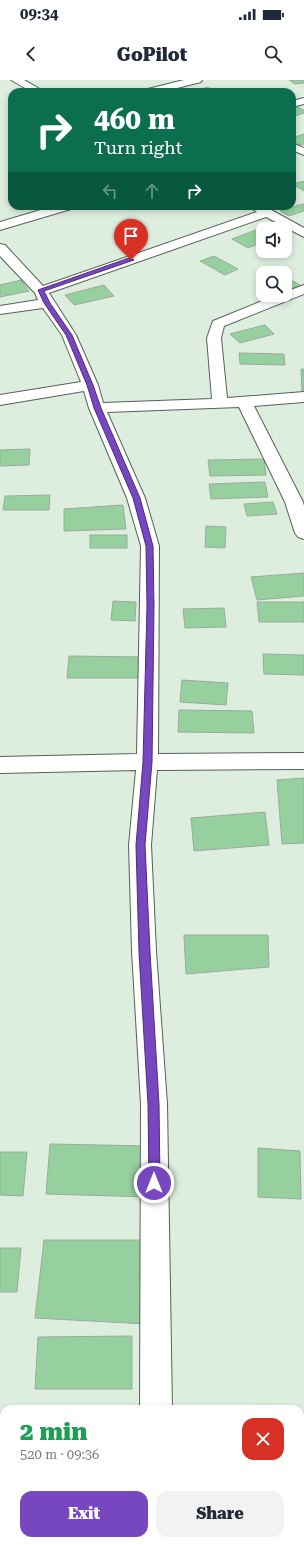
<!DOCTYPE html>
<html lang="en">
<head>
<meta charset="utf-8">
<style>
  :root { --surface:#fff; --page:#f2f2f3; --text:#1f2937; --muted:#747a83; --accent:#7747bf }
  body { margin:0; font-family:"Roboto Serif",serif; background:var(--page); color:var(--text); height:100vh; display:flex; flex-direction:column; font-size:15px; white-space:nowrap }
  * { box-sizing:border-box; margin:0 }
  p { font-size:13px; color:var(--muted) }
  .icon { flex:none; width:22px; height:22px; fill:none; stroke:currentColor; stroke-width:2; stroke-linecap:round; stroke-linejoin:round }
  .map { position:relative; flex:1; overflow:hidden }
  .side { position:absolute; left:0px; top:1325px; width:304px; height:140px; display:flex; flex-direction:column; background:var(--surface); border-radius:12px 12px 0 0; box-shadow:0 2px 6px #0003 }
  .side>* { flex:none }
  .guide { position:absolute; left:8px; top:8px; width:288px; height:122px; border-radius:12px; box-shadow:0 2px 6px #0003; background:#0b6e4f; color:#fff; overflow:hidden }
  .buttons { position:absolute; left:256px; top:142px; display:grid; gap:8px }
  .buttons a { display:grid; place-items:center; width:36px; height:36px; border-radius:8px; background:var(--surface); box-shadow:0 2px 6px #0003; font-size:20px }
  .pin { position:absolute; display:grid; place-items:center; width:34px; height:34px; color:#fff; margin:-41px -17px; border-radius:50% 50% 50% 0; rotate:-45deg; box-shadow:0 0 4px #0007 }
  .pin .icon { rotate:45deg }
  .me { position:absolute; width:44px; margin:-22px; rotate:0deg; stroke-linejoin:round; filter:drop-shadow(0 0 3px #0008) }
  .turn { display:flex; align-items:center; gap:14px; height:84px; padding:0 20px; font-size:18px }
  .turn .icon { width:52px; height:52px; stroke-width:2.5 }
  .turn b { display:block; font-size:28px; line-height:34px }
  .lanes { display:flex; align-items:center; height:38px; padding:0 20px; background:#0003; justify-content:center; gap:20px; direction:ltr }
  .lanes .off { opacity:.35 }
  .round { display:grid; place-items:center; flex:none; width:42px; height:42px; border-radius:12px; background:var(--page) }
  .head { display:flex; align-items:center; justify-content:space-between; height:68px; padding:0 20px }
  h1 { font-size:24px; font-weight:800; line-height:30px; color:#1e9e55 }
  .primary-button { display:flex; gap:8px; margin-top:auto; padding:8px 20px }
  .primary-button a { flex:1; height:46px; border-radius:12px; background:var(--accent); color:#fff; font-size:16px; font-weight:800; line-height:46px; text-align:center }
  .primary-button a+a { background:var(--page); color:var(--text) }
  .status { display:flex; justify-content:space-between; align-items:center; height:28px; padding:0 20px; background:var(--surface); direction:ltr }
  .status svg { height:11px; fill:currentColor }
  header { display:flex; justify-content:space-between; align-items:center; height:52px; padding:0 20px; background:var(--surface); font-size:18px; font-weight:800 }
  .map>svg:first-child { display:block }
  .building { fill:#97d09f; stroke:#9bab9d }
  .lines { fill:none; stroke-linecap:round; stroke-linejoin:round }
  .minor-casing { stroke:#546256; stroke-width:2 }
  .minor { fill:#fff; fill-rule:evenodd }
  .route { fill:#7747bf; stroke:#4d2e7c }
</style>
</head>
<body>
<div class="status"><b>09:34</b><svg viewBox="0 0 49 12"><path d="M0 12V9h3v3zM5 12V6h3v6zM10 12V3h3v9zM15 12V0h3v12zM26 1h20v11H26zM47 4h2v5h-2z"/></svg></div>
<header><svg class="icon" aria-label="back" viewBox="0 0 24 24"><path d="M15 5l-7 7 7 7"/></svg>GoPilot<svg class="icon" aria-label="search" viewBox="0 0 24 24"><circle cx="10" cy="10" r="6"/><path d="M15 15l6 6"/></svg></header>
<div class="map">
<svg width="304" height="1465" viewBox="0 0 304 1465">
  <rect width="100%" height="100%" fill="#ddedde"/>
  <g class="building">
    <path d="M289 0H304V3L295 4Z"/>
    <path d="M207 7 219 12H195Z"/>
    <path d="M297 27 304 30V33L295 36 292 35V29Z"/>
    <path d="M304 54V64L298 66 292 63V58Z"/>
    <path d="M304 101V111L292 104Z"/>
    <path d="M302 124H304V131L289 136 280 131Z"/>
    <path d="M269 145 278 149H263V162L248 168 232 159Z"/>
    <path d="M214 176 238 189 225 195 200 181Z"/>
    <path d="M285 197 302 206 291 211 285 208Z"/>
    <path d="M21 200 29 211 0 217V205Z"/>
    <path d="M104 205 114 216 74 225 65 215Z"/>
    <path d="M265 245 274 254 240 263 230 254Z"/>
    <path d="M239 273 284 274 285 285 240 284Z"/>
    <path d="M301 289H304V314L302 313Z"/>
    <path d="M30 369 29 385 0 386V370Z"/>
    <path d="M264 379 266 395 210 396 208 380Z"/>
    <path d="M265 402 268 417 211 419 209 404Z"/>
    <path d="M50 415 49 430H3L5 416Z"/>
    <path d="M273 422 277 434 247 436 244 424Z"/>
    <path d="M123 425 126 449 64 451V429Z"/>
    <path d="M206 446 226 447 225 468 205 467Z"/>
    <rect x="90" y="455" width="37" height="13"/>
    <path d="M304 493V516L257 520 251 497Z"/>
    <path d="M113 521 136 522 135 541 111 540Z"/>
    <path d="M257 522H304V542H259Z"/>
    <path d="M224 528 226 547 185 548 183 529Z"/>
    <path d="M263 574 304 575V595L264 594Z"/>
    <path d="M69 576 142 577V598H67Z"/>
    <path d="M182 600 228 603 226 625 180 622Z"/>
    <path d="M179 630 252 631 254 653 178 652Z"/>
    <path d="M304 698V763L282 764 277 700Z"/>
    <path d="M265 732 269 765 194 771 191 738Z"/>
    <path d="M184 855H268L269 887 186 894Z"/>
    <path d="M50 1064 150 1066 149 1117 46 1114Z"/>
    <path d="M258 1068 300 1071 301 1119 258 1117Z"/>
    <path d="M0 1072H27L23 1116 0 1115Z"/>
    <path d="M44 1160H151L146 1244 35 1238Z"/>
    <path d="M0 1168H21L17 1212H0Z"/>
    <path d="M132 1256V1309H35L38 1257Z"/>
  </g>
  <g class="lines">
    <defs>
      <g id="minor">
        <path d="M11 0H24L45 12H32Z"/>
        <path d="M184 0H202L201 2 161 12H143L144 10Z"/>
        <path d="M304 18V24L292 27V21Z"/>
        <path d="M292 63 304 68V75L292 70Z"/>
        <path d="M54 126H73L71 129 0 150V142Z"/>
        <path d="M249 126H264L304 148V157L266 137 49 213 76 255 98 305 103 323 212 319 207 258 213 241 277 215H285V212L304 205V214L224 246 221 258 227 318 304 312V322L254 326 303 422 304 426V459L298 457 295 453 285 422 239 327 107 332 145 418 159 466 158 674 304 673V689L157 690 151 765 156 871 167 1024 172 1329H140L141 1024 132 871 129 765 136 690 0 693V677L137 674 141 466 127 418 89 328 84 311 0 325V315L81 302 62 255 43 228 0 234V226L38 220 35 213 0 176V164L5 165 43 206 257 132Z"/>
        <rect x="140" y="1461" width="34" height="4"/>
      </g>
    </defs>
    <use href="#minor" class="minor-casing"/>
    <use href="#minor" class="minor"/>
  </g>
  <path class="route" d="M129 178 134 180 44 211 50 223 72 255 93 305 101 328 140 418 153 466 154 526 152 682 145 765 150 872 159 1024 160 1103 158 1107 154 1108 150 1107 149 1103 148 1024 139 872 136 765 143 682 147 526 146 466 133 418 94 328 87 305 66 255 44 223 38 210Z"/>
</svg>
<div class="buttons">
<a><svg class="icon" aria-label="sound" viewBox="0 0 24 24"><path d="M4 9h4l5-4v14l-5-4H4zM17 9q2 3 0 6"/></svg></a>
<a><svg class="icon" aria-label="search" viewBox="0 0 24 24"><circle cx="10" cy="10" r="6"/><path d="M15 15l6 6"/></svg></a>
</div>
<div class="pin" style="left:131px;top:180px;background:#d93025"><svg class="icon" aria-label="arrive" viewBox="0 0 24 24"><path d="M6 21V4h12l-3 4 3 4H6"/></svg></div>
<svg class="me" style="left:154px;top:1103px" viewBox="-20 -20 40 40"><circle r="17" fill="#7747bf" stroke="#fff" stroke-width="3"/><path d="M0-11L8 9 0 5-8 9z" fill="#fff"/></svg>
<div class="guide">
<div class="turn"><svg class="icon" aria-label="right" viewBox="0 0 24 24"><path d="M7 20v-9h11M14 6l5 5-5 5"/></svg><div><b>460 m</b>Turn right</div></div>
<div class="lanes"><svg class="icon off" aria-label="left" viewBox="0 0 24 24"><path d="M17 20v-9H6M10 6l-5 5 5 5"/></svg><svg class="icon off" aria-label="ahead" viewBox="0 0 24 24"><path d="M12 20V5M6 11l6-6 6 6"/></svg><svg class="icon" aria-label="right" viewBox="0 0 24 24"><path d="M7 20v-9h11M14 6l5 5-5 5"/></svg></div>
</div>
<section class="side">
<div class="head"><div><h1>2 min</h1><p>520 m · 09:36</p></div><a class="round" style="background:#d93025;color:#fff"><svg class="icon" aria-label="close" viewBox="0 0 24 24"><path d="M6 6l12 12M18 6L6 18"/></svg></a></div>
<div class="primary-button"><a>Exit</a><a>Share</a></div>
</section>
</div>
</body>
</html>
